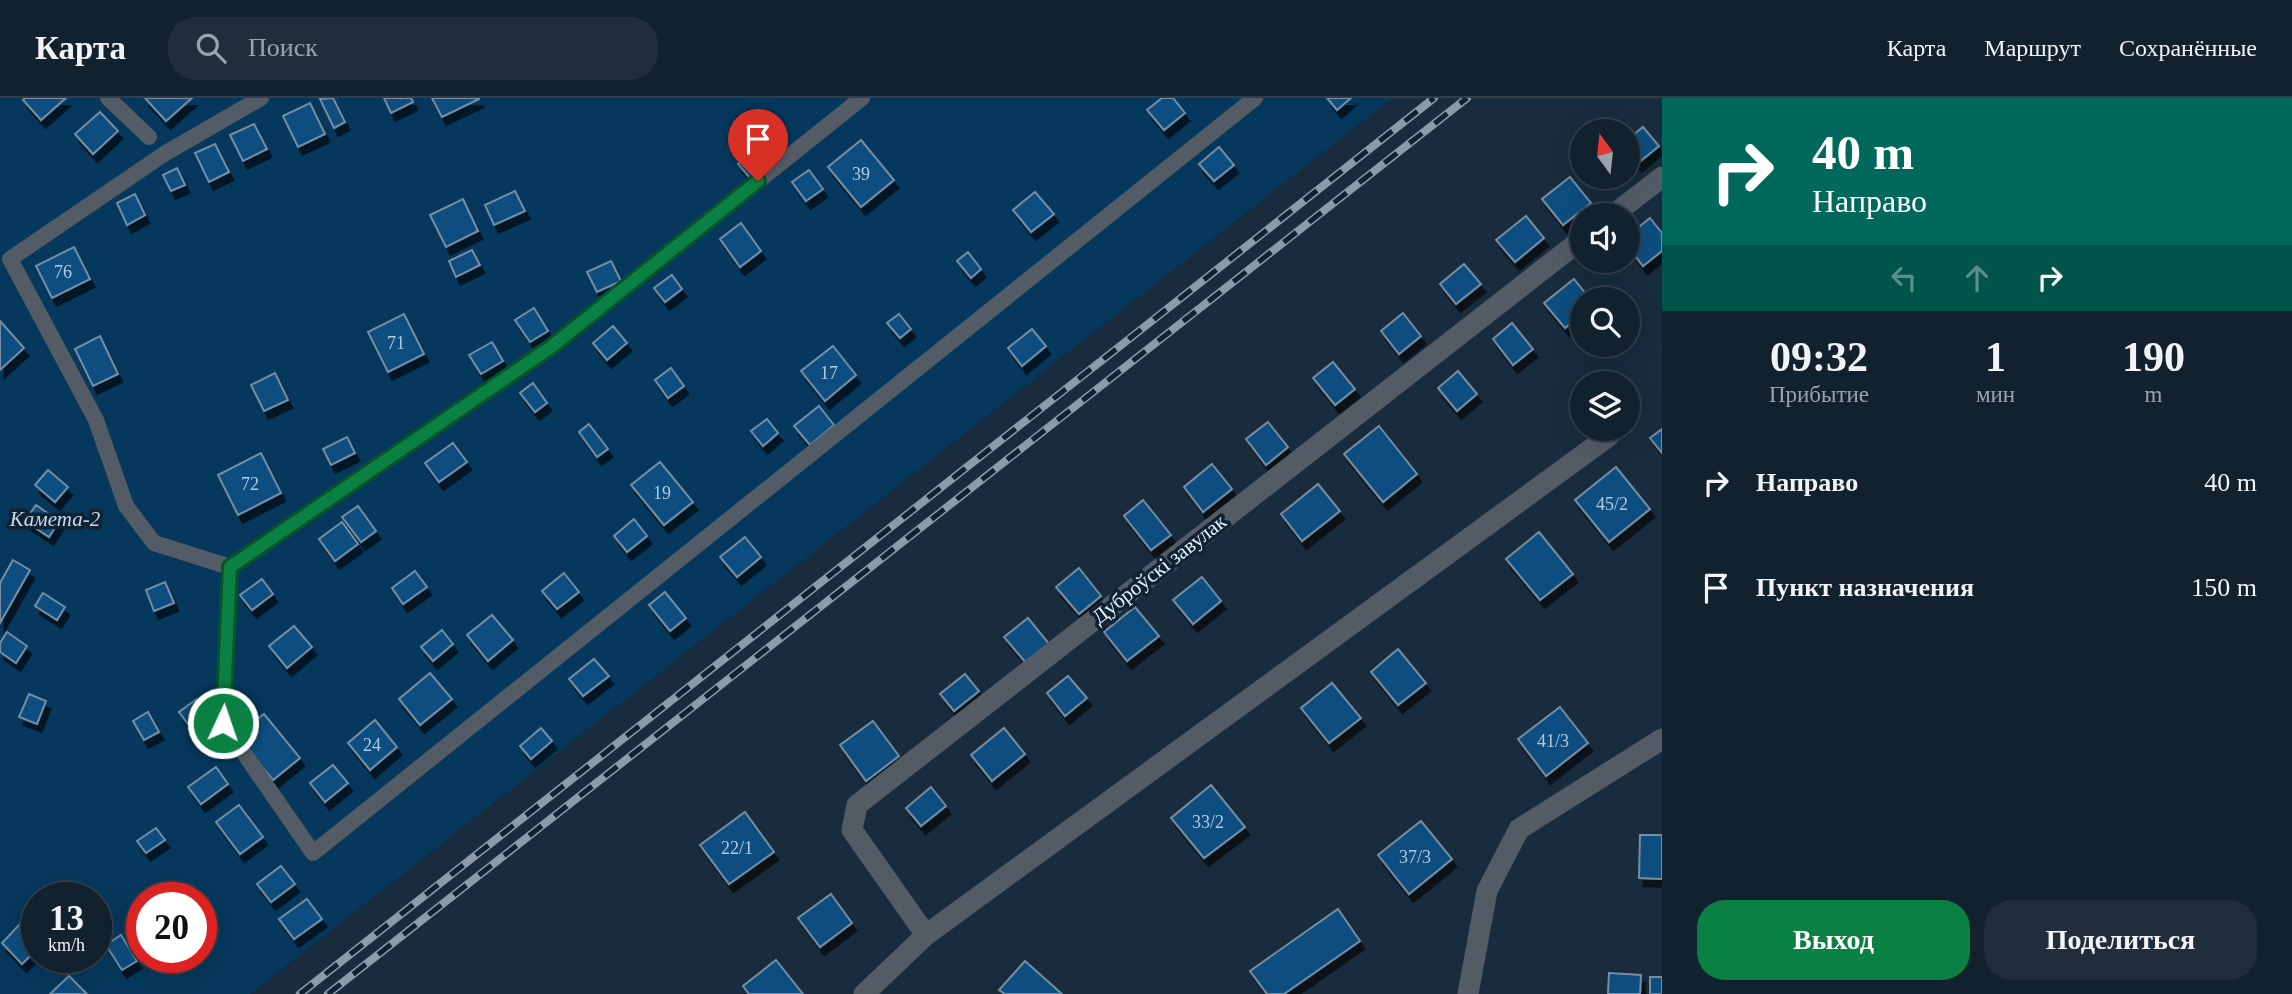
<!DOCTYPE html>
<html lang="ru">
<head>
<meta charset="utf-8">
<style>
  :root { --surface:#12212e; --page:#1f2e3a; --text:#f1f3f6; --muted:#9ca3aa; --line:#313e4a; --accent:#0b8043 }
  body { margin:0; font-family:"Times New Roman",serif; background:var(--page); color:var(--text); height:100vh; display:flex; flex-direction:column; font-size:26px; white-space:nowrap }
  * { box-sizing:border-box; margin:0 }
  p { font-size:23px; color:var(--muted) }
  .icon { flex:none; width:38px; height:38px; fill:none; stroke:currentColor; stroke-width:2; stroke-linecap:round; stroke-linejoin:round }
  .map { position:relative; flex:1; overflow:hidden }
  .side { display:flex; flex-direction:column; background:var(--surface); width:630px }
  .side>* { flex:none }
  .guide { background:#00695c; color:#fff; overflow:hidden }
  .needle { width:46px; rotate:345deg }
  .fabs { position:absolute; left:1570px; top:21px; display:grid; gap:14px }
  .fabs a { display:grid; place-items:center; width:70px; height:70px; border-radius:50%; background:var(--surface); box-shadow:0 7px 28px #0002,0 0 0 2px var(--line); font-size:35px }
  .speed { position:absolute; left:21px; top:784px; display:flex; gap:14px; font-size:35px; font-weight:700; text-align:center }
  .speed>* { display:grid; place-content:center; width:91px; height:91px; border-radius:50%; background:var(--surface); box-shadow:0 7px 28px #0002,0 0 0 2px var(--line); line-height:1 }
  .speed small { font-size:18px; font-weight:400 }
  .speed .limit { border:10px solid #d22; background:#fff; color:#111 }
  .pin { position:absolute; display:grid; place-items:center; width:60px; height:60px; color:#fff; margin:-72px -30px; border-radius:50% 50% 50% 0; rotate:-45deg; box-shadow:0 0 7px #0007 }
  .pin .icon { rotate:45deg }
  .me { position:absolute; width:77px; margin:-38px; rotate:3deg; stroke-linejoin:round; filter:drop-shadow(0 0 5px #0008) }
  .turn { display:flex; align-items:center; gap:24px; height:147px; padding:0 35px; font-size:32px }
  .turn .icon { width:91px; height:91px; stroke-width:2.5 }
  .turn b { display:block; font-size:49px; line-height:60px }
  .lanes { display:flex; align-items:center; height:66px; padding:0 35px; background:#0003; justify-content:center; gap:35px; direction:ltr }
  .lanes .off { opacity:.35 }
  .eta { display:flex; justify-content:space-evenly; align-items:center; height:119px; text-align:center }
  .eta b { font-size:42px; font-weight:700; line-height:49px }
  .button { display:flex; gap:14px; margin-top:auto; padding:14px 35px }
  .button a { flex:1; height:80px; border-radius:28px; background:var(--accent); color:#fff; font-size:28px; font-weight:700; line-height:80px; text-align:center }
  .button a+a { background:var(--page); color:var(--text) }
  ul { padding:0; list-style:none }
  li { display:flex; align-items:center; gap:21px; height:105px; padding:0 35px }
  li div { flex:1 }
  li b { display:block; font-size:26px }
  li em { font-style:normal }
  header { display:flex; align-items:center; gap:42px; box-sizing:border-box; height:98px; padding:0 35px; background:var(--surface); border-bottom:2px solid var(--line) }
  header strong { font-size:33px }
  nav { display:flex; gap:38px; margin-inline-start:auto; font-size:24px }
  .search { width:490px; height:63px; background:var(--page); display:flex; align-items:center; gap:18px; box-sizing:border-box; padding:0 24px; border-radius:28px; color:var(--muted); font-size:26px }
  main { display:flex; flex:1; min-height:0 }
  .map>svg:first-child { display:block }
  .green { fill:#05385c; fill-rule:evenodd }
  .building { fill:#074e7f; stroke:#768da2; stroke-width:2; filter:url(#shadow) }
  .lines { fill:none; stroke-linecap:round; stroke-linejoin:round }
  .service { stroke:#535c65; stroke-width:16 }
  .minor { stroke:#535c65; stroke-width:21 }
  .rail-casing { stroke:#8d9ba8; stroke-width:8 }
  .rail { stroke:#0f2233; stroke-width:5; stroke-dasharray:16; stroke-linecap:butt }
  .route-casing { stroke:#07532c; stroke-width:18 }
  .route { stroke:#0b8043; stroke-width:12 }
  .labels { text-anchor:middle; stroke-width:7; stroke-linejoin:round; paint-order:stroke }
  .number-label { font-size:18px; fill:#b1cade }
  .park-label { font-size:21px; font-style:italic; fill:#c7daec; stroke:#0f2233 }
  .street-label { font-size:21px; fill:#eaf4fd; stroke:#0f2233 }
</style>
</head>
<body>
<header>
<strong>Карта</strong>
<div class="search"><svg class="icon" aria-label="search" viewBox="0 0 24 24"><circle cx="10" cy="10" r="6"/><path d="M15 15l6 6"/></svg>Поиск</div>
<nav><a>Карта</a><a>Маршрут</a><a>Сохранённые</a></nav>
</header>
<main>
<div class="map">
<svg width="1662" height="896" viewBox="0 0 1662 896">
  <defs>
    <filter id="shadow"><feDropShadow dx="4.5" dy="8" stdDeviation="0" flood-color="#0009"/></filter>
  </defs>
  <rect width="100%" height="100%" fill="#182c3d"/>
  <path class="green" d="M0 0H1392L250 896H0ZM37 800H96V859H37ZM142 800H201V859H142Z"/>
  <g class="building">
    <path d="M25 0H66L41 22 23 2Z"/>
    <path d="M145 0H192L166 23Z"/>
    <path d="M333 0 345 24 334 30 320 1Z"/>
    <path d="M384 0H411L413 4 391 15Z"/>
    <path d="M432 0H479V1L442 19Z"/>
    <path d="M1162 0H1173L1185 15 1164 32 1147 12Z"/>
    <path d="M1327 0H1351L1337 12Z"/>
    <path d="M310 5 325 36 298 49 283 18Z"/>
    <path d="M100 14 118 33 93 56 75 36Z"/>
    <path d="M254 26 267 51 243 63 230 37Z"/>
    <path d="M1643 29 1659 48 1637 66 1628 54V41Z"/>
    <path d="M861 42 894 82 861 109 828 69Z"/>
    <path d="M215 46 229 74 209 84 195 55Z"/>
    <path d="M1219 49 1234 67 1214 83 1199 66Z"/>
    <path d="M754 53 765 67 750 80 738 66Z"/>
    <path d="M177 70 185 87 171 93 163 77Z"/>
    <path d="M809 72 823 91 806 103 792 84Z"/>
    <path d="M1570 79 1591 105 1563 127 1542 101Z"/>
    <path d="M515 93 525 113 494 127 485 107Z"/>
    <path d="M1035 94 1054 116 1031 134 1013 112Z"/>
    <path d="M135 96 145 117 127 127 117 105Z"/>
    <path d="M463 101 478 133 446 149 430 117Z"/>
    <path d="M1526 118 1544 140 1515 164 1496 142Z"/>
    <path d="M1650 120 1662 135V153L1643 168 1628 149V138Z"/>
    <path d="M741 125 761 153 740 169 720 141Z"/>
    <path d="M74 149 90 181 52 200 36 168Z"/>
    <path d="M472 152 480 167 456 179 449 163Z"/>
    <path d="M968 154 981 171 971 180 957 163Z"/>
    <path d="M611 163 621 183 597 194 587 174Z"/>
    <path d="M1464 166 1481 186 1456 206 1440 186Z"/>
    <path d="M672 177 682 191 665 204 654 190Z"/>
    <path d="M1574 181 1590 201H1582V216L1565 230 1544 205Z"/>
    <path d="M534 210 548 233 530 244 515 222Z"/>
    <path d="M1403 215 1421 238 1399 256 1381 233Z"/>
    <path d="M404 216 424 256 388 274 368 234Z"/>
    <path d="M899 216 911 231 900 240 887 225Z"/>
    <path d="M0 223 24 250 0 272Z"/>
    <path d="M1512 225 1533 251 1513 267 1493 241Z"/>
    <path d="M613 228 627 245 607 262 593 245Z"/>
    <path d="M1032 231 1046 248 1022 268 1008 250Z"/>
    <path d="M100 238 118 276 93 288 75 251Z"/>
    <path d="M492 244 503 263 481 276 469 257Z"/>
    <path d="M833 248 856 277 825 303 801 273Z"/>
    <path d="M1333 264 1355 291 1335 307 1313 280Z"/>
    <path d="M671 270 684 288 668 300 655 282Z"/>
    <path d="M1458 273 1477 296 1457 313 1438 290Z"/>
    <path d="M275 275 288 302 264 313 251 287Z"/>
    <path d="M533 285 547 305 535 314 520 295Z"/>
    <path d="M819 308 834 327 810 347 794 328Z"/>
    <path d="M767 321 778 335 763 348 751 333Z"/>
    <path d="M1268 324 1288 349 1266 367 1246 341Z"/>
    <path d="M589 326 608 351 597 359 579 334Z"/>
    <path d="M1379 328 1417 376 1383 404 1344 356Z"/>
    <path d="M1662 331V355L1650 340Z"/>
    <path d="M347 339 355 355 331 367 323 351Z"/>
    <path d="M453 345 467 364 439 384 425 365Z"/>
    <path d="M261 355 281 395 238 417 218 377Z"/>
    <path d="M660 364 693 404 664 427 631 387Z"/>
    <path d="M1212 366 1232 391 1203 414 1184 389Z"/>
    <path d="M1616 369 1650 411 1609 444 1575 402Z"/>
    <path d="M48 372 68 389 55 404 35 387Z"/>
    <path d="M1318 386 1340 413 1302 443 1281 416Z"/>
    <path d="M1143 402 1171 437 1151 452 1124 418Z"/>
    <path d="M36 407 59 423 49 439 25 423Z"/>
    <path d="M358 408 376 433 361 444 342 419Z"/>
    <path d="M634 421 647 438 627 454 614 438Z"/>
    <path d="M342 424 358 446 335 463 319 441Z"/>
    <path d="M1539 434 1573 476 1540 502 1506 461Z"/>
    <path d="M745 439 761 459 737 479 720 459Z"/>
    <path d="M13 462 30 472 0 525V485Z"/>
    <path d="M1079 470 1101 498 1079 516 1056 489Z"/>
    <path d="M415 473 427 489 403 506 392 490Z"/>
    <path d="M564 475 579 494 557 511 542 493Z"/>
    <path d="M1202 479 1221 503 1193 526 1173 502Z"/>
    <path d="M262 481 273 496 252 512 240 497Z"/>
    <path d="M165 484 174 505 154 513 146 492Z"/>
    <path d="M665 494 686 520 670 533 649 507Z"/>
    <path d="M43 495 65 509 57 522 35 508Z"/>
    <path d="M1135 509 1159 538 1127 563 1104 534Z"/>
    <path d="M492 517 513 542 488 563 467 537Z"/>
    <path d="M1028 520 1050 547 1027 566 1004 539Z"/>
    <path d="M294 528 312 549 287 570 269 548Z"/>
    <path d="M442 532 453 546 433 563 421 549Z"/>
    <path d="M7 534 27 548 16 565 0 554V545Z"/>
    <path d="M1398 551 1426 585 1398 607 1371 574Z"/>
    <path d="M594 561 609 578 583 598 569 581Z"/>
    <path d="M430 575 452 601 420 627 399 601Z"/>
    <path d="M965 576 979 593 954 613 940 596Z"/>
    <path d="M1068 578 1087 600 1065 618 1047 595Z"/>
    <path d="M1332 585 1361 620 1329 645 1301 610Z"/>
    <path d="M29 596 46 603 37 626 19 619Z"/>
    <path d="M197 601 211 621 194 634 179 614Z"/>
    <path d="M1560 609 1588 645 1546 678 1518 641Z"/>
    <path d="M148 614 159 634 144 642 133 623Z"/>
    <path d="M264 616 300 660 273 682 236 638Z"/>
    <path d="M375 622 397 649 370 672 348 645Z"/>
    <path d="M873 623 899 658 866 683 840 647Z"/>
    <path d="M541 630 552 643 531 661 520 648Z"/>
    <path d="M1004 630 1025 656 992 683 971 657Z"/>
    <path d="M333 667 348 685 325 704 310 685Z"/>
    <path d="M216 669 228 686 201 706 188 689Z"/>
    <path d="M1211 687 1245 729 1204 760 1171 720Z"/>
    <path d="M931 689 946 708 921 728 906 710Z"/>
    <path d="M239 707 263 739 240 756 216 724Z"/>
    <path d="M745 714 774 754 729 786 700 747Z"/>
    <path d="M1421 723 1452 761 1409 796 1378 757Z"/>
    <path d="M156 730 165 742 146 755 137 743Z"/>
    <path d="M1640 737H1662V781L1639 780Z"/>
    <path d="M281 768 295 786 271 804 257 786Z"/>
    <path d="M831 796 852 825 820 849 798 820Z"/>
    <path d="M307 801 322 821 294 841 279 821Z"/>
    <path d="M1338 811 1360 843 1284 896H1267L1250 873Z"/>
    <path d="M21 825 37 841V851L22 866 2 845Z"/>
    <path d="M121 837 137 863 122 872 106 847Z"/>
    <path d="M776 862 803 896H749L743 888Z"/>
    <path d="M1025 863 1062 896H1005L999 892Z"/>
    <path d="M1609 875 1641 877 1640 896H1608Z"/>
    <path d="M69 878 87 896H50Z"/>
    <rect x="1650" y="879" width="12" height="17"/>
  </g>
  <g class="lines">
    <g class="service">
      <path d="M108 0 149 39"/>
      <path d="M261 0 164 56 10 161 96 322 126 408 154 445 230 469 223 625 313 755 1255 0"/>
      <path d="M230 469 551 249 862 0"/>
    </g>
    <g class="minor">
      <path d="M1613 117 1662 79"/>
      <path d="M926 837 852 732 857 707 1582 141"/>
      <path d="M864 896 926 837 1609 338"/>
      <path d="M1468 896 1487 793 1519 731 1662 641"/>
    </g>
    <defs>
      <g id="rail">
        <path d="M300 896 1434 0"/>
        <path d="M328 896 1467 0"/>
      </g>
    </defs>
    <use href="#rail" class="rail-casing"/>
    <use href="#rail" class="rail"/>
  </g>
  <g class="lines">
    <defs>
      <path id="route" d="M223 625 230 469 551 249 758 83"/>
    </defs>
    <use href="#route" class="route-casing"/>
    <use href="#route" class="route"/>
  </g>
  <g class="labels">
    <g class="number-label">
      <text x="861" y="82">39</text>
      <text x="63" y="180">76</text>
      <text x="396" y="251">71</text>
      <text x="829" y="281">17</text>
      <text x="250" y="392">72</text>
      <text x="662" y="401">19</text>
      <text x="1612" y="412">45/2</text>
      <text x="1553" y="649">41/3</text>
      <text x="372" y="653">24</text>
      <text x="1208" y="730">33/2</text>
      <text x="737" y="756">22/1</text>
      <text x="1415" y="765">37/3</text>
    </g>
    <g class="park-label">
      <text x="55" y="428">Камета-2</text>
    </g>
    <g class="street-label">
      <text transform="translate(1159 471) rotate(-38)" y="7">Дуброўскі завулак</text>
    </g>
  </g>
</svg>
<div class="fabs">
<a><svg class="needle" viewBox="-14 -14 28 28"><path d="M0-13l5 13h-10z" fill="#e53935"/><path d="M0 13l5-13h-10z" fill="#9ca3aa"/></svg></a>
<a><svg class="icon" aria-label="sound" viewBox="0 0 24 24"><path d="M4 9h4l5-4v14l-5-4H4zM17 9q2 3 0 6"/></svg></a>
<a><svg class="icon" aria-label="search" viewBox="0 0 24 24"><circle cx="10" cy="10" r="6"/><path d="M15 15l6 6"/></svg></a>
<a><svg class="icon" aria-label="layers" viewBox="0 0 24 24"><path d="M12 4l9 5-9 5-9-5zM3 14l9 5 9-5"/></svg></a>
</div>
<div class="speed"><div>13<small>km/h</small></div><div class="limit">20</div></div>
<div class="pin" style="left:758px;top:83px;background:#d93025"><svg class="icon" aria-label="arrive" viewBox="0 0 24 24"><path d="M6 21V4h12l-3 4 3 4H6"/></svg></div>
<svg class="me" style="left:223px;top:625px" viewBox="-20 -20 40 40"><circle r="17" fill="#0b8043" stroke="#fff" stroke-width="3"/><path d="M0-11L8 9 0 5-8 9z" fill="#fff"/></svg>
</div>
<section class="side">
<div class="guide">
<div class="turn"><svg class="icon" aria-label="right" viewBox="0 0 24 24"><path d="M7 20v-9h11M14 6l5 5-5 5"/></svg><div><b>40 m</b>Направо</div></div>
<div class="lanes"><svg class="icon off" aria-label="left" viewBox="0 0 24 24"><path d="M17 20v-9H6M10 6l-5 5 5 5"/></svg><svg class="icon off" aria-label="ahead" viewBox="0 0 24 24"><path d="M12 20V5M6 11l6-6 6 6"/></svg><svg class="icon" aria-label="right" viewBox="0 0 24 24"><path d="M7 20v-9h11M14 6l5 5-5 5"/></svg></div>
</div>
<div class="eta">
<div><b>09:32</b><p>Прибытие</p></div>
<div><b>1</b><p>мин</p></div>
<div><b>190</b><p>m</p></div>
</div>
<ul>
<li><svg class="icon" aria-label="right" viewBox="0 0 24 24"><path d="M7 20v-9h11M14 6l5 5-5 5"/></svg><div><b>Направо</b></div><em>40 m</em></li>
<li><svg class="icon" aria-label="arrive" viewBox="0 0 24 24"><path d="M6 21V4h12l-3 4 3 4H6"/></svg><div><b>Пункт назначения</b></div><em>150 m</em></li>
</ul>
<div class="button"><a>Выход</a><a>Поделиться</a></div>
</section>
</main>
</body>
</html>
